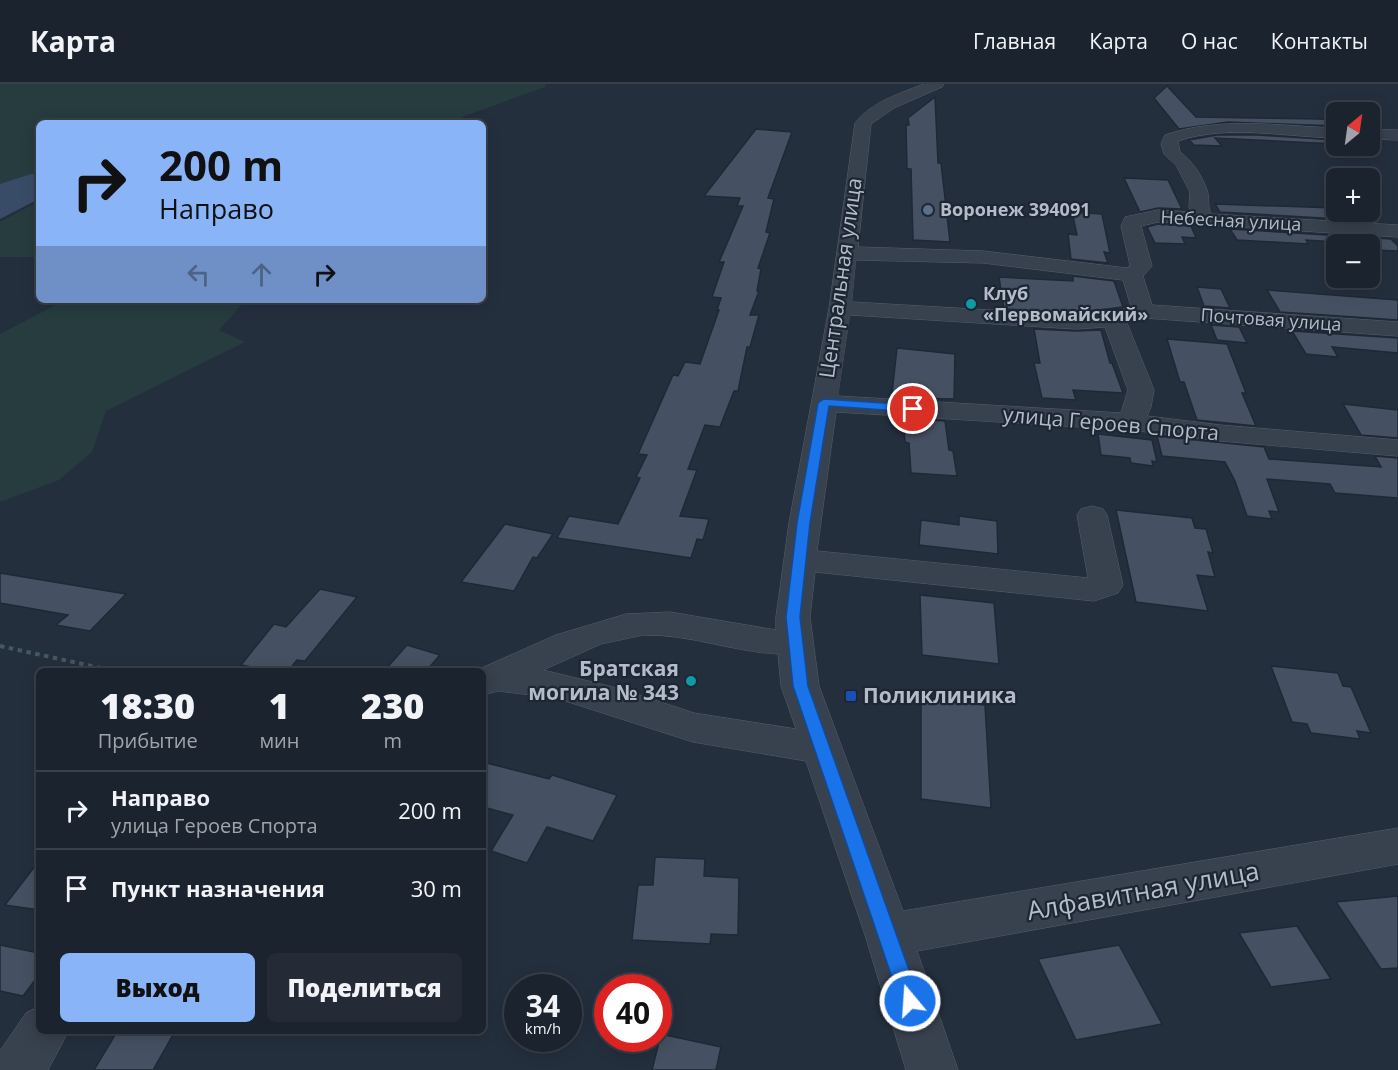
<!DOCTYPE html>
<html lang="ru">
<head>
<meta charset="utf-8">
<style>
  :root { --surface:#1b232e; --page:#242b36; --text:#f1f3f6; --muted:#a0a4aa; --line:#39404a; --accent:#8ab4f8 }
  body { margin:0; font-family:"Open Sans",sans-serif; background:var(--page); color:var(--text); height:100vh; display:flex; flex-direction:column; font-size:22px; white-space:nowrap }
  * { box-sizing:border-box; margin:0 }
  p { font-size:20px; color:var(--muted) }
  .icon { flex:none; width:33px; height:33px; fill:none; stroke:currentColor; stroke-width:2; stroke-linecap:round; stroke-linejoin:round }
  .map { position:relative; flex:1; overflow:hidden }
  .panel { position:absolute; left:36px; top:584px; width:450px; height:366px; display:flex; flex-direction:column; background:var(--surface); border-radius:9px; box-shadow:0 3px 15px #0003,0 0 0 2px var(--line) }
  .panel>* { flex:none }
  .hud { position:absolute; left:36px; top:36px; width:450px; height:183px; border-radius:9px; box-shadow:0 3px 15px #0003,0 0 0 2px var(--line); background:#8ab4f8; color:#111; overflow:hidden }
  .needle { width:39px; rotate:29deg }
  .controls { position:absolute; left:1326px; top:18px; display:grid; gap:12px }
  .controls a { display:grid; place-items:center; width:54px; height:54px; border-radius:9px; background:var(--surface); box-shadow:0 3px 15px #0003,0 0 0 2px var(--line); font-size:30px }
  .speed { position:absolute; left:504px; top:890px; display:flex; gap:12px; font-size:30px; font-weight:700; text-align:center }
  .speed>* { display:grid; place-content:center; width:78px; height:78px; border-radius:50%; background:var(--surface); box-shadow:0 3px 15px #0003,0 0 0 2px var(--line); line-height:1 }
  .speed small { font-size:15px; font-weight:400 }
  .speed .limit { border:9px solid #d22; background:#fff; color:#111 }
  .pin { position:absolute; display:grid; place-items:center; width:51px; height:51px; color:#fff; margin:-26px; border:3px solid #fff; border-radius:50%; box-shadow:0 2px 6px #0007 }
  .me { position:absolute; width:66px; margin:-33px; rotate:342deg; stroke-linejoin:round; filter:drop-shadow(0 0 4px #0008) }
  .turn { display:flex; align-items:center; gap:21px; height:126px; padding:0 24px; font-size:27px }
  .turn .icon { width:78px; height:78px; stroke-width:2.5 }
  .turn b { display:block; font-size:42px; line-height:51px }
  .lanes { display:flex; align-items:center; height:57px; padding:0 24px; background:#0003; justify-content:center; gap:30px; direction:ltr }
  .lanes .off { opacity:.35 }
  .eta { display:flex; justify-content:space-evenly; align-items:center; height:102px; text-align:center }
  .eta b { font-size:36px; font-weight:800; line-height:42px }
  .primary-button { display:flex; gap:12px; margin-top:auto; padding:12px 24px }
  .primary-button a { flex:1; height:69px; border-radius:9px; background:var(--accent); color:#111; font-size:24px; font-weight:800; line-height:69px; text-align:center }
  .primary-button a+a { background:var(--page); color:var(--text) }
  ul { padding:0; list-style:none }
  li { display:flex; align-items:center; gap:18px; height:78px; padding:0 24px; border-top:2px solid var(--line) }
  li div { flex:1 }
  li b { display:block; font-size:22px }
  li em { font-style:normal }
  header { display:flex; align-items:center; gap:36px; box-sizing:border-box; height:84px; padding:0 30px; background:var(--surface); border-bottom:2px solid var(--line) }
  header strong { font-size:28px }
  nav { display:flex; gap:33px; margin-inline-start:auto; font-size:21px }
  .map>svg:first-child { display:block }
  .green { fill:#263c3f }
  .water { fill:#394c67 }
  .building { fill:#455162; stroke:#1f2835; stroke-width:1.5 }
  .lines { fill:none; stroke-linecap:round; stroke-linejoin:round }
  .minor-casing { stroke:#565f6c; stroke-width:1 }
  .path { stroke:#44595c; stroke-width:4; stroke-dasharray:4.5 4.5; stroke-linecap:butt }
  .minor { fill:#38414e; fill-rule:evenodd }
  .route { fill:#1a73e8; stroke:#114b97; stroke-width:1.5 }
  .service-dot { fill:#5c6f8a; stroke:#1d2633; stroke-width:2 }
  .culture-dot { fill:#0f9aa8; stroke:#1d2633; stroke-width:2 }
  .transit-dot { fill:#1a4fb4; stroke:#1d2633; stroke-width:2 }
  .labels { text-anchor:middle; stroke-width:4.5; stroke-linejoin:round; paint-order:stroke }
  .far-poi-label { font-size:18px; font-weight:bold; fill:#b4bcc9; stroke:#1d2633; text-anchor:start }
  .far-street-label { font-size:18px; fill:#b4bcc9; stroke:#1d2633 }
  .street-label { font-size:21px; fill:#b4bcc9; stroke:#1d2633 }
  .poi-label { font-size:21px; font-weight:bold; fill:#b4bcc9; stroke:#1d2633; text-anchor:end }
  .near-street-label { font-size:26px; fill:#b4bcc9; stroke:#1d2633 }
</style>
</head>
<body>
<header>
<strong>Карта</strong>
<nav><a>Главная</a><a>Карта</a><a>О нас</a><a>Контакты</a></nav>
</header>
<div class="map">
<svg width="1398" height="986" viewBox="0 0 1398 986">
  <rect width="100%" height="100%" fill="#242f3e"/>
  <g class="green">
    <path d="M0 0H546L545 3 462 33 465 39H39V90L0 100Z"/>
    <path d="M39 117V173H0V138Z"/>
    <path d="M65 216H246L219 246 245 258 106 327 92 368 59 396 0 418V250Z"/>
  </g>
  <path class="water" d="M31 90H39V115L0 135V100Z"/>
  <g class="building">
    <path d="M1167 2 1196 33 1320 35 1336 36V42L1228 38 1179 45 1154 14Z"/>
    <path d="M935 13 938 79H941L950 158 913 156 911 85H907L906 41H909L908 34Z"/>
    <path d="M756 45 792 48 768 114 774 115 766 148 770 149 758 184 761 185 757 207H759L750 231H759L750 263H747L738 307H734L720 343 705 341 688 385 697 386 680 432 709 435 703 456 697 455 691 474 557 454 569 432 618 440 640 394 636 393 647 371 638 370 673 291 678 292 685 278 700 280 719 226H717L721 214 712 213 724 178H719L743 122H737L740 114 704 112Z"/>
    <path d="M1217 51H1257L1336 56V60L1215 54 1222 62 1194 61 1189 56Z"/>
    <path d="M1124 94 1168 96 1182 125 1158 124 1140 128Z"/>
    <path d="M1215 120 1336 124V128H1366L1375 137 1220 128Z"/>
    <path d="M1072 128 1102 130 1110 169 1104 168 1108 179 1071 175 1068 150 1077 151Z"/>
    <path d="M1158 140 1191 142 1196 154 1182 153 1185 160 1155 159 1147 143Z"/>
    <path d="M1230 145 1391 155 1398 162V167L1372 166 1370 160 1306 156 1308 160 1237 156Z"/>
    <path d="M1073 192 1114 197 1123 223 1076 229 1004 225 999 193 1073 197Z"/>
    <path d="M1197 203 1221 205 1230 224 1204 222Z"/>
    <path d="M1267 206 1398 216V236L1280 228Z"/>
    <path d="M1211 241 1239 243 1247 259 1217 256Z"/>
    <path d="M1034 245 1076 247 1101 246 1110 279H1112L1123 309 1073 306 1076 316 1042 314 1034 279H1040Z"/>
    <path d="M1292 247 1398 254V269L1332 263 1338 273 1306 270Z"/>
    <path d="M1167 255 1227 260 1246 309H1242L1256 342 1197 336 1184 298H1180Z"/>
    <path d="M897 264 955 270 954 315 902 314V310L892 309Z"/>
    <path d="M1343 320 1398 326V354L1361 351Z"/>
    <path d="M903 334 945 337 949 366 953 367 957 392 911 389 909 359 905 358Z"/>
    <path d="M1098 350 1152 356 1157 378 1152 377 1153 382 1131 379 1130 374 1101 371Z"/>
    <path d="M1157 352 1264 363 1269 375 1381 383 1375 372 1398 374V414L1335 409 1330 400 1267 395 1279 428 1269 427 1272 435 1247 432 1235 397 1225 378 1162 372Z"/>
    <path d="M1116 426 1192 434 1195 444 1206 445 1213 469 1208 468 1215 493 1197 491 1208 527 1136 518Z"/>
    <path d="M959 432 997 437 998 470 919 461 921 436 959 441Z"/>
    <path d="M505 440 553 450 537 474 533 473 514 507 461 498Z"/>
    <path d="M0 489 126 510 90 547 56 541 68 531 0 519Z"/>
    <path d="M320 505 357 513 305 577 297 576 289 586H267L241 581 274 540 286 543Z"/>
    <path d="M920 511 994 519 999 580 922 571Z"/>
    <path d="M407 561 440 571 427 586H385Z"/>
    <path d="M1271 582 1338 589 1343 602 1351 603 1371 649 1357 647 1360 655 1311 649 1307 640 1292 638Z"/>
    <path d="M921 613 985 621 991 724 921 715Z"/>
    <path d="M483 678 549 695 552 691 617 711 593 757 547 743 527 779 491 767 513 731 483 723Z"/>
    <path d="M655 773 705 775 704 792 739 794 738 851 711 850 710 860 632 856 638 801H653Z"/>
    <path d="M39 777V826L5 821Z"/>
    <path d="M1398 812V884L1381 885 1336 818Z"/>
    <path d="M1297 842 1331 895 1271 903 1239 849Z"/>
    <path d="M0 861 39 869V891L23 912 0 907Z"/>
    <path d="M1119 861 1162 940 1076 956 1038 875Z"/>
    <path d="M118 946H159L174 949 153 986H94Z"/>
    <path d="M661 950 721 963 716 986H652Z"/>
  </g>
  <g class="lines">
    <defs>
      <g id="minor">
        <path d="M924 0H944L942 3 894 24 871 40 858 163 983 167 1127 184 1130 181 1121 142 1125 133 1158 126 1191 128 1189 123 1190 108 1176 81 1164 70 1161 60 1165 51C1220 32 1280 42 1336 44V54C1286 53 1227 40 1178 57L1180 68C1192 76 1202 92 1207 106 1210 114 1207 121 1211 130L1398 141V153L1158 138 1141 142 1152 182 1143 192 1152 221 1398 238V252L1144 234 1127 239 1154 306 1151 323 1147 332 1220 341 1398 356V372L1220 357 1130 346 836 328 817 467 1088 494 1077 431 1081 425 1092 422 1103 425 1107 431 1123 501 1118 509 1094 517 815 488 810 533 819 602 903 827 1398 744V780L917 867 958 986H906L865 851 806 677 693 658 556 614 498 607 483 611V586H477L556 551 626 530 670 528 776 546V533L789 439 829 224 855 39C871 18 901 9 924 0ZM856 176 983 179 1123 196 1131 223 1113 228 1076 231 852 218ZM850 231 1076 245 1105 243 1128 306 1121 329 838 312ZM644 551C690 550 733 568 778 570L781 602 796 645 694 629 621 605 543 586 601 560Z"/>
        <path d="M1370 45 1398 46V56L1370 55Z"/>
        <path d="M39 923V946H69L48 986H0V967L26 929Z"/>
      </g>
    </defs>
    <use href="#minor" class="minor-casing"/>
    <path class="path" d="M0 562 110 586"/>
    <use href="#minor" class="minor"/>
  </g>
  <path class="route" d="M824 315 913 321 918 325 913 328 829 322 810 439 800 533 808 602 920 917 917 924 910 927 903 924 900 917 793 602 786 533 797 439 818 319Z"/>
  <circle class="service-dot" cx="928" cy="126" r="6"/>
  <g class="culture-dot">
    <circle cx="971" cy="220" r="6"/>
    <circle cx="691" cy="597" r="6"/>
  </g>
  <rect class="transit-dot" x="845" y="606" width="12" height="12" rx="3"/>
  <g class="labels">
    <g class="far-poi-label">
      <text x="940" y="132">Воронеж 394091</text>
      <text x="983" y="216">Клуб<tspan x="983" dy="21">«Первомайский»</tspan></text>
    </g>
    <g class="far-street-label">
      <text transform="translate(1231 137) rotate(3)" y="6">Небесная улица</text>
      <text transform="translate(1271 236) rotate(4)" y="6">Почтовая улица</text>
    </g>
    <g class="street-label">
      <text transform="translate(841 194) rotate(-82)" y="7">Центральная улица</text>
      <text transform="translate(1111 340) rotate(5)" y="7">улица Героев Спорта</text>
    </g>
    <g class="poi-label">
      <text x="679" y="592">Братская<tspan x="679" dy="24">могила № 343</tspan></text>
      <text x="863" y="619" text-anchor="start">Поликлиника</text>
    </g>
    <g class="near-street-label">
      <text transform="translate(1143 807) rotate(-10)" y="9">Алфавитная улица</text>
    </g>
  </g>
</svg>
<div class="controls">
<a><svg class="needle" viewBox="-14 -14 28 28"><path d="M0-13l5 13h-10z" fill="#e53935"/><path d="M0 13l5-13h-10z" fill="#a0a4aa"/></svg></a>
<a>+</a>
<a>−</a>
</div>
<div class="speed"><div>34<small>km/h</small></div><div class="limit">40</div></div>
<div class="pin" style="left:913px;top:325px;background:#d93025"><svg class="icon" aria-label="arrive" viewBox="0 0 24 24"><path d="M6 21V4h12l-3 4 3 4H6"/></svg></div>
<svg class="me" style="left:910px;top:917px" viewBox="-20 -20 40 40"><circle r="17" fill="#1a73e8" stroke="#fff" stroke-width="3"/><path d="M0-11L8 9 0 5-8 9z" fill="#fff"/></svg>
<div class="hud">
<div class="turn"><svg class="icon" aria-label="right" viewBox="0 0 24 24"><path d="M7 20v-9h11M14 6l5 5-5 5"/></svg><div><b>200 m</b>Направо</div></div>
<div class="lanes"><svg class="icon off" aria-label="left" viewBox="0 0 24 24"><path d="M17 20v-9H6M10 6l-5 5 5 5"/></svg><svg class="icon off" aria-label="ahead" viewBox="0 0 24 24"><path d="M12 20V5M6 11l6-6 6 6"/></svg><svg class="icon" aria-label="right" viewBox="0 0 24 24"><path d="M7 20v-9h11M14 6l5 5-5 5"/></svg></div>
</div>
<section class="panel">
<div class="eta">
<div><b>18:30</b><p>Прибытие</p></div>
<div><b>1</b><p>мин</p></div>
<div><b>230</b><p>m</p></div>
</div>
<ul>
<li><svg class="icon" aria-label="right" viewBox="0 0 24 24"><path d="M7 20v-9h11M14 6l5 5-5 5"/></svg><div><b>Направо</b><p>улица Героев Спорта</p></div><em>200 m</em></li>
<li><svg class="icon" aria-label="arrive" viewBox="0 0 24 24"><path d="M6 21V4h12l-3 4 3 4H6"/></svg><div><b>Пункт назначения</b></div><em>30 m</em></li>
</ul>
<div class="primary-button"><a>Выход</a><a>Поделиться</a></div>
</section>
</div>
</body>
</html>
